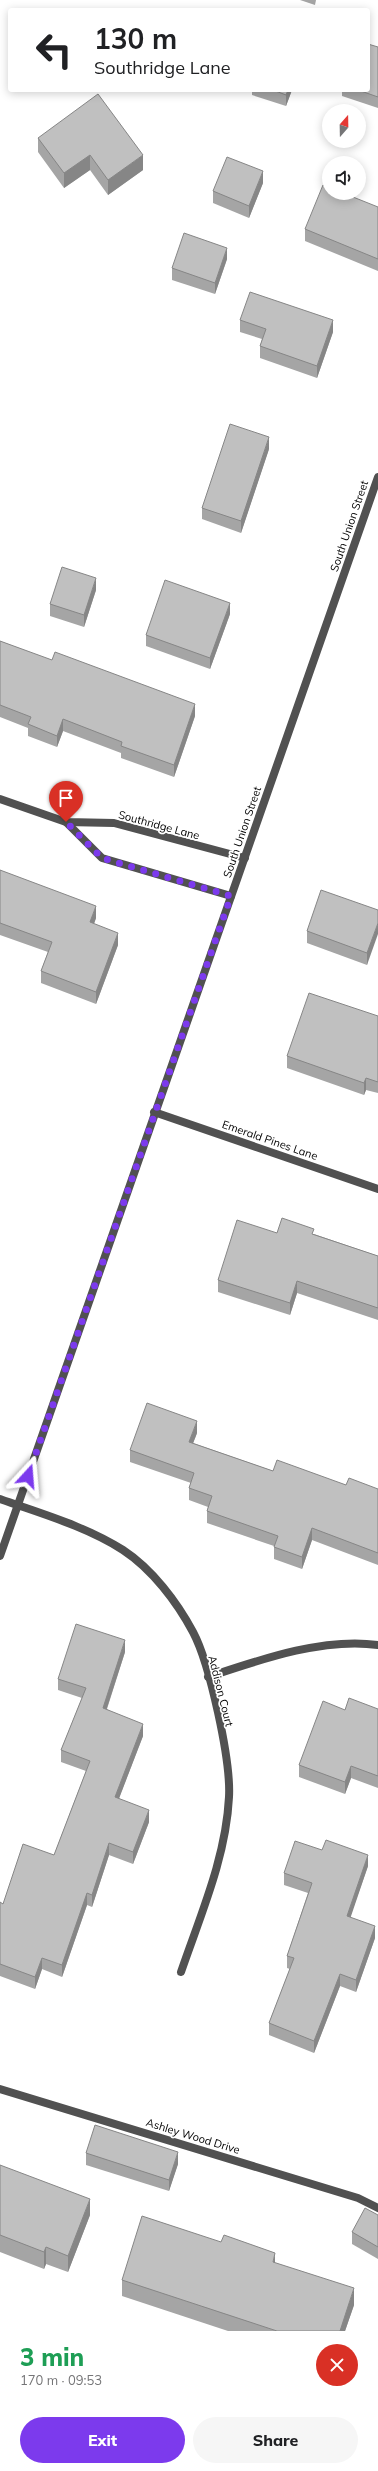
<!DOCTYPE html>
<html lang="en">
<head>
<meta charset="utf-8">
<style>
  :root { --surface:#fff; --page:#f6f6f6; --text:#202124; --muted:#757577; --accent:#7c3aed }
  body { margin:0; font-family:Mulish,sans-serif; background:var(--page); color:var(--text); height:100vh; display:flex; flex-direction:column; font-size:15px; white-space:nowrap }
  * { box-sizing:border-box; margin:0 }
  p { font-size:13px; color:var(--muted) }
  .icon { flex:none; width:22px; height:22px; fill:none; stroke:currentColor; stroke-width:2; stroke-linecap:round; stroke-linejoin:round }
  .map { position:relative; height:2331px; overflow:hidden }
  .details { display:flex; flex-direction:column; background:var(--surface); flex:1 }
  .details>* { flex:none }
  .hud { position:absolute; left:8px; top:8px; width:362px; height:84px; border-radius:4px; box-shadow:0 2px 10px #0003; background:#fff; color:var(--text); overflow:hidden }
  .needle { width:26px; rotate:20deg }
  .controls { position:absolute; left:322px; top:104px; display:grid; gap:8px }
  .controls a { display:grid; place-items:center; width:44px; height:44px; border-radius:50%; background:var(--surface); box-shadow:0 2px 10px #0003; font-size:20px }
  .pin { position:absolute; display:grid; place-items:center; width:34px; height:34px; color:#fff; margin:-41px -17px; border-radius:50% 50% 50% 0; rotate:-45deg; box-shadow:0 0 4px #0007 }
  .pin .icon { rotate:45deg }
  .me { position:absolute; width:44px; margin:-22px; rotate:19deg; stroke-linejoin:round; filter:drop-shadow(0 0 3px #0008) }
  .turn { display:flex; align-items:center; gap:14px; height:84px; padding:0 20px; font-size:18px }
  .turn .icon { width:52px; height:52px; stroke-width:2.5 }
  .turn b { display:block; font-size:28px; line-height:34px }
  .round { display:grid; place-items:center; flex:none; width:42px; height:42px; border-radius:21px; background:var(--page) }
  .headline { display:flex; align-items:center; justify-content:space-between; height:68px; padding:0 20px }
  h1 { font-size:24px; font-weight:800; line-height:30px; color:#1e9e55 }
  .button { display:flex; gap:8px; margin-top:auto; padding:8px 20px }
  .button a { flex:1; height:46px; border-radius:24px; background:var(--accent); color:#fff; font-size:16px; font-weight:800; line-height:46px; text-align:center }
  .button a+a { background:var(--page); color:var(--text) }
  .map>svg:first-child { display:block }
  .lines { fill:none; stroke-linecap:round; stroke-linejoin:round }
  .minor { stroke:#515151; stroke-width:8 }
  .tertiary { stroke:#515151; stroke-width:8 }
  .wall { fill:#a5a5a5 }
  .shaded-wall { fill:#868686 }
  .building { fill:#c0c0c0; stroke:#868686 }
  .route { stroke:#7c3aed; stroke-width:7; stroke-dasharray:0 12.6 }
  .labels { text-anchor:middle; stroke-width:3.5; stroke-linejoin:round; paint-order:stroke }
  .street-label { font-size:11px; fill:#000; stroke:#fff }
</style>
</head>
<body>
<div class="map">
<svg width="378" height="2331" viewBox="0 0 378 2331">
  <rect width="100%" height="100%" fill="#fff"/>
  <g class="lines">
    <g class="minor">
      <path d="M0 799 66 822 114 823 245 858"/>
      <path d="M66 822 102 858 231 896"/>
      <path d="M154 1112 378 1189"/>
      <path d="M0 1499C42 1514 85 1526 123 1550 152 1569 177 1602 193 1632 210 1664 231 1761 229 1797 226 1858 200 1916 181 1972"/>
      <path d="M208 1677C259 1660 324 1637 378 1645"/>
      <path d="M0 2089 358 2198 378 2208"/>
    </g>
    <path class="tertiary" d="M0 1556 378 477"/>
  </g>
  <g class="wall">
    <path d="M300 0H316L315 5Z"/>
    <path d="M378 47V108L342 96V90H368Z"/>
    <path d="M252 90H292L286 106 252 95Z"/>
    <path d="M38 138 143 170 108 195 90 170 64 188 38 152Z"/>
    <path d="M263 183 249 218 213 203V191Z"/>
    <path d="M378 207V271L305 241V229Z"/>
    <path d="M227 259 215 294 172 280V268Z"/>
    <path d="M240 320 333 332 317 378 260 358V346L262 339 240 332Z"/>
    <path d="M269 449 241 533 202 519V508Z"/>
    <path d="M96 590 84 627 50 616V604Z"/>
    <path d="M230 614 210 669 146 646V635Z"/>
    <path d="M0 641 195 716 174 777 121 758V753L63 731 57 747 28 736V728L0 717Z"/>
    <path d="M0 870 96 918 94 924 118 945 96 1004 41 983V971L48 952 0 935Z"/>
    <path d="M378 910 367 965 307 943V931Z"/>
    <path d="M378 1016V1093L366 1090 364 1095 287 1068V1056Z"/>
    <path d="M314 1234 378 1256V1320L297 1293 290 1315 218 1292V1280Z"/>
    <path d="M197 1433 193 1443 273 1471 346 1485 378 1489V1565L312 1540 302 1569 274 1559V1546L207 1523V1511L208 1507 189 1500V1488L191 1483 130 1462V1450Z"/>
    <path d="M125 1652 107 1709 143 1736 119 1798 149 1822 133 1864 109 1855 92 1907 87 1905 62 1977 42 1969 35 1989 0 1976V1902L3 1904 54 1855 86 1771 61 1762V1750L82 1698 58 1690V1679Z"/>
    <path d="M378 1709V1788L351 1778 345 1794 299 1777V1765L345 1710Z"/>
    <path d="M368 1866 350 1917 375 1938 356 1992 340 1986 314 2053 269 2035V2023L290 1969 287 1968V1956L308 1893 284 1885V1873Z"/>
    <path d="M86 2153 178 2164 169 2191 86 2165Z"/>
    <path d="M0 2165 90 2215 68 2272 46 2264 44 2269 0 2252Z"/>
    <path d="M378 2215V2259L352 2244V2232Z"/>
    <path d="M275 2263 354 2305 345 2331H228L122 2296V2280Z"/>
  </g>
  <g class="shaded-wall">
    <path d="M288 90H292L286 106V95Z"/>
    <path d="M90 155V170L64 188V173Z"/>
    <path d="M143 155V170L108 195V180Z"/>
    <path d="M263 171V183L249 218V206Z"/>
    <path d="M227 248V259L215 294V283Z"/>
    <path d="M333 320V332L317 378V366Z"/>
    <path d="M269 437V449L241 533V521Z"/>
    <path d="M96 578V590L84 627V615Z"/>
    <path d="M230 603V614L210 669V658Z"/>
    <path d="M195 704V716L174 777V765Z"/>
    <path d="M63 719V731L57 747V736Z"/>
    <path d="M96 906V918L90 934V922Z"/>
    <path d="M378 923V934L367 965V953Z"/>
    <path d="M118 933V945L96 1004V992Z"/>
    <path d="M366 1078V1090L364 1095V1083Z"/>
    <path d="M297 1281V1293L290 1315V1303Z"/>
    <path d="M197 1421V1433L189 1454V1442Z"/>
    <path d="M312 1528V1540L302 1569V1557Z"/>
    <path d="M125 1640V1652L103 1720V1708Z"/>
    <path d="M143 1724V1736L115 1809V1797Z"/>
    <path d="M351 1766V1778L345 1794V1782Z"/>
    <path d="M149 1810V1822L133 1864V1852Z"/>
    <path d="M109 1843V1855L92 1907V1895Z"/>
    <path d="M368 1855V1866L347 1928V1916Z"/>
    <path d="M87 1893V1905L62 1977V1965Z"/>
    <path d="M375 1926V1938L356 1992V1980Z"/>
    <path d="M42 1958V1969L35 1989V1977Z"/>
    <path d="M340 1974V1986L314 2053V2041Z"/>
    <path d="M178 2152V2164L169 2191V2180Z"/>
    <path d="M90 2199V2215L68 2272V2256Z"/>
    <path d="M46 2247V2264L44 2269V2252Z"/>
    <path d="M275 2253V2269L273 2262Z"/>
    <path d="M354 2288V2305L345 2331H340Z"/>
  </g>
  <g class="building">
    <path d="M368 44 378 47V97L358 90H368Z"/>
    <path d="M273 90H288L286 95Z"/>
    <path d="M98 94 143 155 108 180 90 155 64 173 38 138Z"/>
    <path d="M227 157 263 171 249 206 213 191Z"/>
    <path d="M323 185 329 188V193H343L378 207V259L305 229Z"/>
    <path d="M184 233 227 248 215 283 172 268Z"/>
    <path d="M250 292 333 320 317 366 260 346 266 329 240 320Z"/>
    <path d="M230 424 269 437 241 521 202 508Z"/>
    <path d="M62 567 96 578 84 615 50 604Z"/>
    <path d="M165 580 230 603 210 658 146 635Z"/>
    <path d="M0 641 52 660 55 652 195 704 174 765 121 746 122 742 63 719 57 736 28 724 31 717 0 705Z"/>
    <path d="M0 870 96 906 90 922 118 933 96 992 41 971 52 942 0 923Z"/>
    <path d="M321 890 378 910V923L367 953 307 931Z"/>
    <path d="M309 993 378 1016V1082L366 1078 364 1083 287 1056Z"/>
    <path d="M282 1218 314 1229 312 1234 378 1256V1308L297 1281 290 1303 218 1280 237 1220 277 1233Z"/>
    <path d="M147 1403 197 1421 189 1442 273 1471 277 1460 346 1485 349 1478 378 1489V1553L312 1528 302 1557 274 1547 278 1536 207 1511 212 1496 189 1488 194 1473 130 1450Z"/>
    <path d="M76 1624 125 1640 103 1708 143 1724 115 1797 149 1810 133 1852 109 1843 92 1895 87 1893 62 1965 42 1958 35 1977 0 1964V1902L3 1904 23 1844 54 1855 90 1761 61 1750 86 1688 58 1679Z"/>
    <path d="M349 1698 378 1709V1776L351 1766 345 1782 299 1765 323 1701 345 1710Z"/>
    <path d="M326 1840 368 1855 347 1916 375 1926 356 1980 340 1974 314 2041 269 2023 294 1958 287 1956 312 1883 284 1873 295 1841 322 1850Z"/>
    <path d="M95 2125 178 2152 169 2180 86 2153Z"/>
    <path d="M0 2165 90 2199 68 2256 46 2247 44 2252 0 2235Z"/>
    <path d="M365 2208 378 2215V2247L352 2232Z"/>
    <path d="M142 2216 221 2242 224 2235 275 2253 273 2262 354 2288 340 2331H277L122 2280Z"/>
  </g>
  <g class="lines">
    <path class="route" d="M28 1476 231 896 102 858 66 822"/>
  </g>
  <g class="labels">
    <g class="street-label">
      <text transform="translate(349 526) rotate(-71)" y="4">South Union Street</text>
      <text transform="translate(159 825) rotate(15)" y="4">Southridge Lane</text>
      <text transform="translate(242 832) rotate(-71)" y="4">South Union Street</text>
      <text transform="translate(270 1140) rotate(19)" y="4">Emerald Pines Lane</text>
      <text transform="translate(221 1691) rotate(76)" y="4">Addison Court</text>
      <text transform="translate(193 2136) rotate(17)" y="4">Ashley Wood Drive</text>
    </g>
  </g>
</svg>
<div class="controls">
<a><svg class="needle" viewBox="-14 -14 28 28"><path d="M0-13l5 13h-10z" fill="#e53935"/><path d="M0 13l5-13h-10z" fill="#757577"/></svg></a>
<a><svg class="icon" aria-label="sound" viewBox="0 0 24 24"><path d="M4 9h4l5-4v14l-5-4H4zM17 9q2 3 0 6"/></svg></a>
</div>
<div class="pin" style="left:66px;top:822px;background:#d93025"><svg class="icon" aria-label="arrive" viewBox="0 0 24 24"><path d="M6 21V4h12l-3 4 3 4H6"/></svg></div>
<svg class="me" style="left:28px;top:1476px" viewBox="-20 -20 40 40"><path d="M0-17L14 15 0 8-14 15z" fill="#7c3aed" stroke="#fff" stroke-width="4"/></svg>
<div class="hud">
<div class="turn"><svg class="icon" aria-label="left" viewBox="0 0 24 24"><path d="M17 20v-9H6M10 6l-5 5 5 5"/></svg><div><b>130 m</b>Southridge Lane</div></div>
</div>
</div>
<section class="details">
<div class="headline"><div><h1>3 min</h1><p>170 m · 09:53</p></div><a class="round" style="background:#d93025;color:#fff"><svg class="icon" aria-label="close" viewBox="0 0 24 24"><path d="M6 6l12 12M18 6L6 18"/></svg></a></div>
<div class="button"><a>Exit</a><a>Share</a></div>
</section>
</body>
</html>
